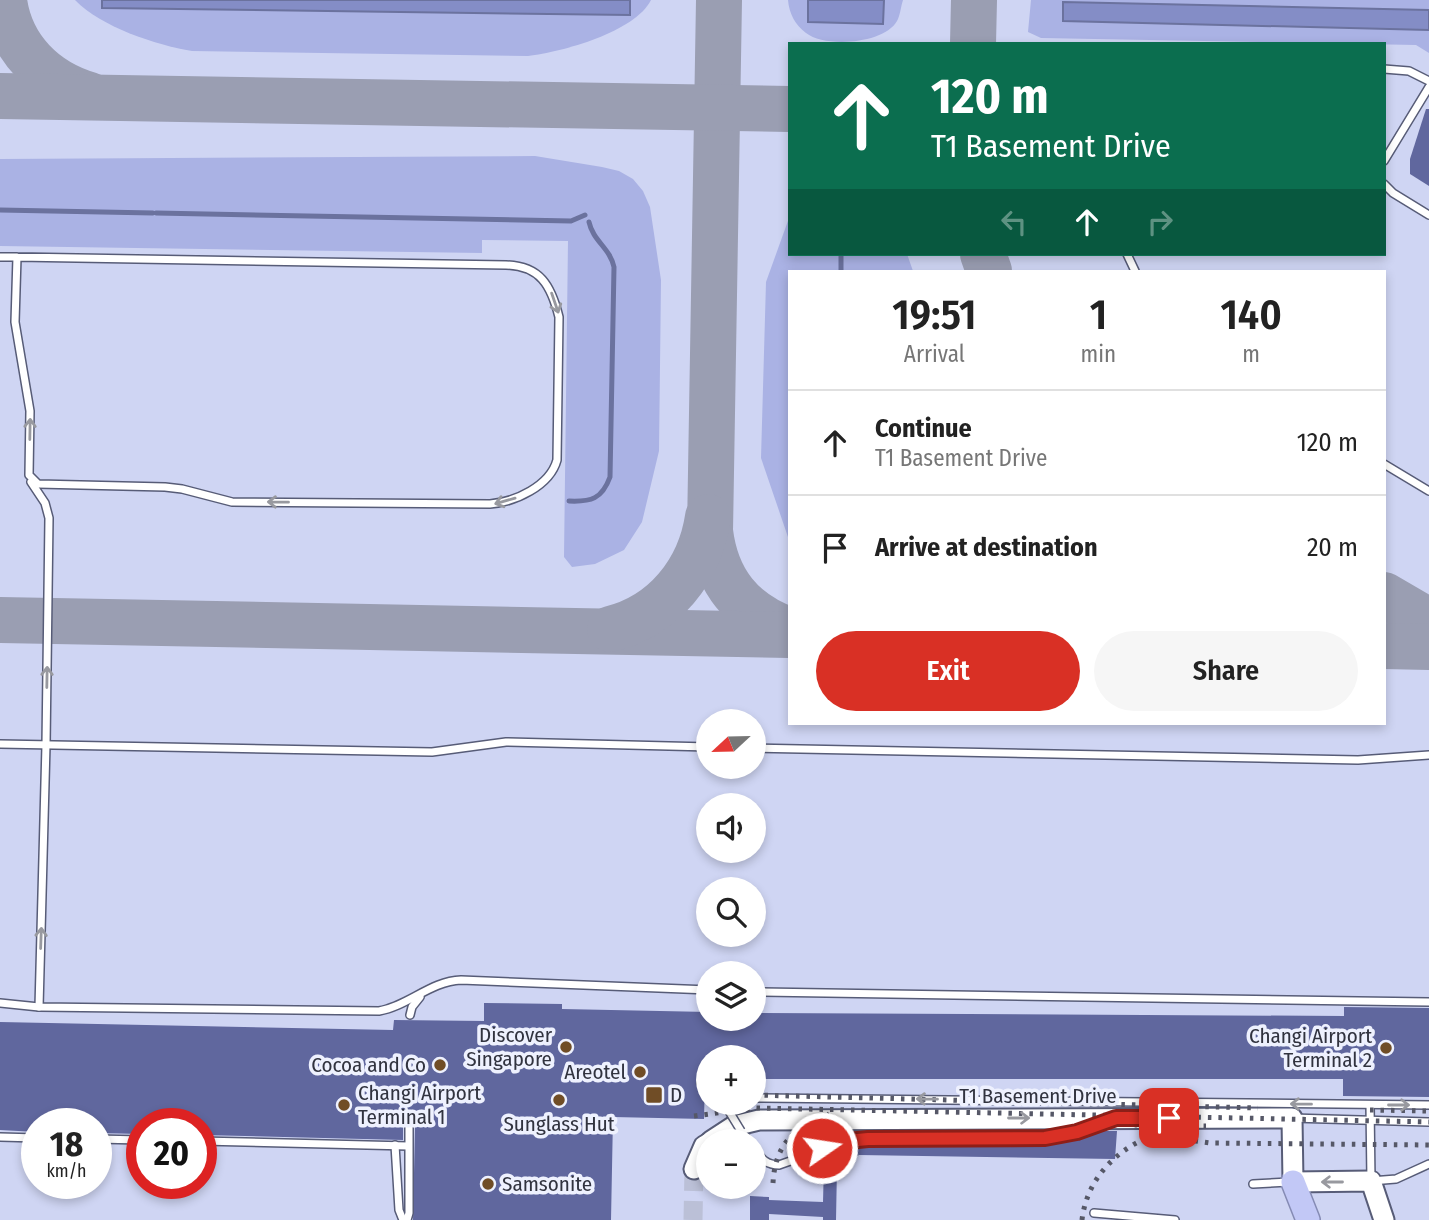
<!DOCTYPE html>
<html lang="en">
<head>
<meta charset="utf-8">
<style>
  :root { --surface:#fff; --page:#f6f6f6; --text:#222; --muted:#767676; --line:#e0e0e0; --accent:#d93025 }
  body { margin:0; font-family:"Fira Sans Condensed",sans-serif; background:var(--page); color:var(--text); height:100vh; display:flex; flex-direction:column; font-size:26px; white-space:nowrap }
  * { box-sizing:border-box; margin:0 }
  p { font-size:23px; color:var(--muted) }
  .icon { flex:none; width:38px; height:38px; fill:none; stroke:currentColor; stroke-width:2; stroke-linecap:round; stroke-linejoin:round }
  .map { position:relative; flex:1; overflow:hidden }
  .drawer { position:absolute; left:788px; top:270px; width:598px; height:455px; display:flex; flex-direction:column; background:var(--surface); border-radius:0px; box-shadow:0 4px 10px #0003 }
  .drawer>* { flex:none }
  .guide { position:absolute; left:788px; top:42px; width:598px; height:214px; border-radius:0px; box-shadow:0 4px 10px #0003; background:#0b6e4f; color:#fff; overflow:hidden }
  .needle { width:46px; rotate:248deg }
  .buttons { position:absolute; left:696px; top:709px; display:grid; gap:14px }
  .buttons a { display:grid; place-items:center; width:70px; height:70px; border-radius:50%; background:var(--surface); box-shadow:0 4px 10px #0003; font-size:35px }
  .speed { position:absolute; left:21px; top:1108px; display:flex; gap:14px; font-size:35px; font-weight:700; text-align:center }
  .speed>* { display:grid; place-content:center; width:91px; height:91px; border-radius:50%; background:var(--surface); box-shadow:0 4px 10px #0003; line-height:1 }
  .speed small { font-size:18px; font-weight:400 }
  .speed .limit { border:10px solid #d22; background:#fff; color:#111 }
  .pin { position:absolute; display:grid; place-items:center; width:60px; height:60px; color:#fff; margin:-30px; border-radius:14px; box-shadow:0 4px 10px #0006 }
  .me { position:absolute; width:77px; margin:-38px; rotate:77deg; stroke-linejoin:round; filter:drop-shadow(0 0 5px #0008) }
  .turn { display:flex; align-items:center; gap:24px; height:147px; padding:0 28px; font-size:32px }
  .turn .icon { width:91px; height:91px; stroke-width:2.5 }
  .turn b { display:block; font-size:49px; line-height:60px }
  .lanes { display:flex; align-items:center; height:66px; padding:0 28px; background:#0003; justify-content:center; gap:35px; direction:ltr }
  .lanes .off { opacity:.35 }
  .eta { display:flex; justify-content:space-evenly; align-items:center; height:119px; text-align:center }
  .eta b { font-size:42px; font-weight:600; line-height:49px }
  .action { display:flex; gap:14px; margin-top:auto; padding:14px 28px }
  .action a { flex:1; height:80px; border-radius:42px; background:var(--accent); color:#fff; font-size:28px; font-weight:600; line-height:80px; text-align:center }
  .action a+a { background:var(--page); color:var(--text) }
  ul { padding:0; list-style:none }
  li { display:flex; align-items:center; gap:21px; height:105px; padding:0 28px; border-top:2px solid var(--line) }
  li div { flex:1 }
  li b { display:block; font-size:26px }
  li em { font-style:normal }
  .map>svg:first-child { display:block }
  .built { fill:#cfd5f3; fill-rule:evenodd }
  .green { fill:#aab2e4 }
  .water { fill:#848dc6; stroke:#6b729e; stroke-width:2 }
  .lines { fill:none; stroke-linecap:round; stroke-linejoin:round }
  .stream { stroke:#6b729e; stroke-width:5 }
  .taxiway { stroke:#9a9eb2; stroke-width:46 }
  .building { fill:#60679e }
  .secondary-tunnel { stroke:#bbc0d7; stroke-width:19; stroke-dasharray:19 10; stroke-linecap:butt }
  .service-casing { stroke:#575c77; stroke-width:10 }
  .secondary-casing { stroke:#575c77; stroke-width:23 }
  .trunk-casing { stroke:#858bb4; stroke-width:26 }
  .service { stroke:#fff; stroke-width:7 }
  .secondary { stroke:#fff; stroke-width:19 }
  .trunk { stroke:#c2c8f6; stroke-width:23 }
  .rail { stroke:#565867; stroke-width:5; stroke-dasharray:3.5 7; stroke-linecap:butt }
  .service-bridge-casing { stroke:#575c77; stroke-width:10; stroke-linecap:butt }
  .service-bridge { stroke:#fff; stroke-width:7 }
  .oneway { stroke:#98999f }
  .route-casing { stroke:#8d1f18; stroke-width:18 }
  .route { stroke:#d93025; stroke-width:12 }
  .poi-dot { fill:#704d26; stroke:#eef1fe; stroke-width:2.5 }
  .labels { text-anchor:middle; stroke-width:7; stroke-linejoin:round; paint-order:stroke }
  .poi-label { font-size:21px; fill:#31333f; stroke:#eef1fe; text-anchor:end }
  .street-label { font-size:21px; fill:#31333f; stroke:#eef1fe }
</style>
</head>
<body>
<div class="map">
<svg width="1429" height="1220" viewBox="0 0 1429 1220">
  <rect width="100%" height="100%" fill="#dee3fd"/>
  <path class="built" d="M0 0H1429V1220H0ZM789 44H1384V254H789ZM789 271H1384V723H789ZM709 721H754V766H709ZM709 805H754V850H709ZM709 889H754V934H709ZM709 973H754V1018H709ZM709 1057H754V1102H709ZM37 1124H96V1183H37ZM142 1124H201V1183H142ZM709 1141H754V1186H709Z"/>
  <g class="green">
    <path d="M75 0H651C635 32 562 52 528 56L192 51C156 45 101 27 75 0Z"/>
    <path d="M788 0H808V22L883 23 884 0H903C901 6 900 16 897 21 884 44 825 48 806 33 795 25 789 13 788 0Z"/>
    <path d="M1031 0H1429V10L1064 2 1063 20 1429 30V53L1416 45 1041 38 1028 32Z"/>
    <path d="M535 156 602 167 619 171 633 179 643 191 650 207 661 280 659 451 642 522 624 550 595 564 572 567 564 557 568 241 482 240V253L0 246V159Z"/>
    <path d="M789 218V254H907L913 271H789V540L761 458 766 282Z"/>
  </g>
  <g class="water">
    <path d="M102 0H630V15L102 8Z"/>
    <path d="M808 0H884L883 24 808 22Z"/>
    <path d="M1063 2 1429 10V30L1063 21Z"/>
  </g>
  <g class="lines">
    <g class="stream">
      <path d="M0 210 153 213"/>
      <path d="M156 213 571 221 585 215"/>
      <path d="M841 271V254"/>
      <path d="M569 501C591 502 602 499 610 477L614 267C610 248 593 241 589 222"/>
    </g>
    <g class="taxiway">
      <path d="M4 0C10 48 45 82 90 95"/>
      <path d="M719 0 710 531C716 581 742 613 789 630"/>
      <path d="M973 44 974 0"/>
      <path d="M0 96 789 109"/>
      <path d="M983 254 989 271"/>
      <path d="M1384 595 1429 621"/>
      <path d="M0 620 789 635"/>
      <path d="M610 629C664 616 700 571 708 517"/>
      <path d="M1384 646 1429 647"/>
    </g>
  </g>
  <g class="building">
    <path d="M1426 109H1429V186L1410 174V159Z"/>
    <path d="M484 1003 562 1004V1009L709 1012V1018H754V1013L1344 1016V1007L1429 1008V1097L1343 1096V1079H754V1057H709V1078H705L704 1119 613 1117 611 1220H413L415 1126 410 1120 403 1124V1140L201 1135V1124H142V1134L96 1133V1124H37V1132L0 1130V1022L393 1030 394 1020 484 1021Z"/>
    <path d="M1049 1131 847 1135 801 1151 800 1148 820 1132Z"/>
    <path d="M1096 1131H1117L1115 1159 859 1155 837 1167 836 1220H823V1217L769 1214V1220H750V1196L769 1197V1200L823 1202 824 1163 813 1170 808 1161 848 1147 1045 1144 1078 1139Z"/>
  </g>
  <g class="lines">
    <path class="secondary-tunnel" d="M693 1220 694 1169"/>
    <defs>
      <g id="service">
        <path d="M1384 69 1409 71 1429 81"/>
        <path d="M1384 161 1429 87"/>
        <path d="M1384 184 1393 193 1429 215"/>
        <path d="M1127 254 1135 271"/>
        <path d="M0 257H17L506 265C540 266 551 285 559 317L557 460C550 486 515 502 490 504L232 502 182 489 165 487 38 484 29 475 30 411 15 322 17 257"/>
        <path d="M1384 464 1429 491"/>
        <path d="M31 482 45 503 49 518 46 745 39 1007"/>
        <path d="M0 744 432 752 506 742 709 747"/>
        <path d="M754 748 1358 760 1429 755"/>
        <path d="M754 992 1429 1002"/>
        <path d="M0 1003 39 1007 379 1011C408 1006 431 981 461 980L709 990"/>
        <path d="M410 1015 412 1007 420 997"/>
        <path d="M754 1098 1429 1105"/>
        <path d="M1370 1105 1371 1181 1396 1179 1429 1164"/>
        <path d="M1292 1118 1429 1122"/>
        <path d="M741 1131 749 1141"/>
        <path d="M0 1137 37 1138"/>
        <path d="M96 1139 142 1140"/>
        <path d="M201 1141 408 1146"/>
        <path d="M395 1145 399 1210 403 1220"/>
        <path d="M754 1149C762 1159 766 1165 779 1165L847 1141 1045 1138 1077 1133 1093 1126"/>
        <path d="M1253 1184 1289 1182"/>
        <path d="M1094 1213 1175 1220"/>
        <path d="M407 1220 409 1213V1126"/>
      </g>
      <g id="secondary">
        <path d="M711 1141 734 1126 759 1120 1292 1118 1293 1182 1371 1181 1384 1220"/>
        <path d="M694 1169 704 1146 709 1143"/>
      </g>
      <path id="trunk" d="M1293 1182 1308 1220"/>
    </defs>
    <use href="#service" class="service-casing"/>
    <use href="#secondary" class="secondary-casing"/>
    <use href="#trunk" class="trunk-casing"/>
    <use href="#service" class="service"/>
    <use href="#secondary" class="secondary"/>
    <use href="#trunk" class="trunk"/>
    <g class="rail">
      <path d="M696 1082 709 1083"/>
      <path d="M754 1095 1258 1108"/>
      <path d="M1370 1110 1429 1111"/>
      <path d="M694 1116 756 1108 1429 1122"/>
      <path d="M1124 1121 1174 1138 1210 1143 1429 1145"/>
      <path d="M773 1183C775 1145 794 1126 829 1114"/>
      <path d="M1082 1220C1089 1160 1148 1125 1206 1126"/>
    </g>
    <defs>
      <path id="service-bridge" d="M727 1108 741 1131"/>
    </defs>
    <use href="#service-bridge" class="service-bridge-casing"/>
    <use href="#service-bridge" class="service-bridge"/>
  </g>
  <defs><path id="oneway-shaft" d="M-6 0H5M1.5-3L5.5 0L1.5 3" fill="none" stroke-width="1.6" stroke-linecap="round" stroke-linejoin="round" transform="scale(1.75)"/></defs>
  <g class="oneway">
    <use href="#oneway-shaft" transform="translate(555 303) rotate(71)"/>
    <use href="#oneway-shaft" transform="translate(30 429) rotate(-89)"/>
    <use href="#oneway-shaft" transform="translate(505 501) rotate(164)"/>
    <use href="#oneway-shaft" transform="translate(278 502) rotate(-179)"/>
    <use href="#oneway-shaft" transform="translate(47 677) rotate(-89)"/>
    <use href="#oneway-shaft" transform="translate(41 938) rotate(-88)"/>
    <use href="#oneway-shaft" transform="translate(927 1099) rotate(-179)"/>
    <use href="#oneway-shaft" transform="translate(1301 1104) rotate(-179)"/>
    <use href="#oneway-shaft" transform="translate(1399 1105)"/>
    <use href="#oneway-shaft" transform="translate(1019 1118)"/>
    <use href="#oneway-shaft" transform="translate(1332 1182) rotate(180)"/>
  </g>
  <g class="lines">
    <defs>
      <path id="route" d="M822 1148 847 1141 868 1139 1045 1138 1077 1132 1116 1118H1169"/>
    </defs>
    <use href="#route" class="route-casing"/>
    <use href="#route" class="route"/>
  </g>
  <g class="poi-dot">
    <circle cx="566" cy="1047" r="7"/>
    <circle cx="1386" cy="1048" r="7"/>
    <circle cx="440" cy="1065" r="7"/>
    <circle cx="640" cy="1072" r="7"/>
    <rect x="645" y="1086" width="18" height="18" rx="3.5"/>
    <circle cx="559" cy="1100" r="7"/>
    <circle cx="344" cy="1105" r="7"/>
    <circle cx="488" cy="1184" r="7"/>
  </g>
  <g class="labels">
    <g class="poi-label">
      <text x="552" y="1042">Discover<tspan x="552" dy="24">Singapore</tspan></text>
      <text x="1372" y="1043">Changi Airport<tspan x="1372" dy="24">Terminal 2</tspan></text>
      <text x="426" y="1072">Cocoa and Co</text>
      <text x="626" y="1079">Areotel</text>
      <text x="358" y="1100" text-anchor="start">Changi Airport<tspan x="358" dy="24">Terminal 1</tspan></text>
      <text x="670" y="1102" text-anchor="start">D</text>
      <text x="559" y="1131" text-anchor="middle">Sunglass Hut</text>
      <text x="502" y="1191" text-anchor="start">Samsonite</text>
    </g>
    <g class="street-label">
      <text x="1038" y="1103">T1 Basement Drive</text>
    </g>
  </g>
</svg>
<div class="buttons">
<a><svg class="needle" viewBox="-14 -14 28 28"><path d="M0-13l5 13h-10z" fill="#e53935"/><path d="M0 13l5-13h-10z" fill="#767676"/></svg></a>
<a><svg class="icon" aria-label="sound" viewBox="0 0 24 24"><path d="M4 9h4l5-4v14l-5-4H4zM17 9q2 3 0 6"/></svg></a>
<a><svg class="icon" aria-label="search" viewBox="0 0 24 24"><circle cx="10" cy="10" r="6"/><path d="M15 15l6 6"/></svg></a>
<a><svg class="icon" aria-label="layers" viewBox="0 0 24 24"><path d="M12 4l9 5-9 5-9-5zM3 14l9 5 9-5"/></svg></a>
<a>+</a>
<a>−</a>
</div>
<div class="speed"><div>18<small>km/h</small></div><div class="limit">20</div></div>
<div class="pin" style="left:1169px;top:1118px;background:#d93025"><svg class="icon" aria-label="arrive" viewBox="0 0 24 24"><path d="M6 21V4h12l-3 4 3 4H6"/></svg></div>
<svg class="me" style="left:822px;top:1148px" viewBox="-20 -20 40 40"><circle r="17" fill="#d93025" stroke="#fff" stroke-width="3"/><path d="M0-11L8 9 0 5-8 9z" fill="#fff"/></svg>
<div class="guide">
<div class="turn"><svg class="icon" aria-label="ahead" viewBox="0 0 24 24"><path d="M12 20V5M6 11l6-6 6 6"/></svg><div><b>120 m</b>T1 Basement Drive</div></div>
<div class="lanes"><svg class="icon off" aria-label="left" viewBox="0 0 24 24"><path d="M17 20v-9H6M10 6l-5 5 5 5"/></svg><svg class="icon" aria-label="ahead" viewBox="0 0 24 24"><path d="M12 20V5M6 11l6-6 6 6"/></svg><svg class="icon off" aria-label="right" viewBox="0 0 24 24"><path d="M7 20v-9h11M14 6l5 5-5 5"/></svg></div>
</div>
<section class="drawer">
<div class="eta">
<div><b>19:51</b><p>Arrival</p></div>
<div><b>1</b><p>min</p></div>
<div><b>140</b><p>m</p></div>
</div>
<ul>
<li><svg class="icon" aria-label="ahead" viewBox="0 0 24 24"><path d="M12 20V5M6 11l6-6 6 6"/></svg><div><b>Continue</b><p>T1 Basement Drive</p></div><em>120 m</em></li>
<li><svg class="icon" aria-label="arrive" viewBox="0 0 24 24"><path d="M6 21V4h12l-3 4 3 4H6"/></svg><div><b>Arrive at destination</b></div><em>20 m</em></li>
</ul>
<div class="action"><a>Exit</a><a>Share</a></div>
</section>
</div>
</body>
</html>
